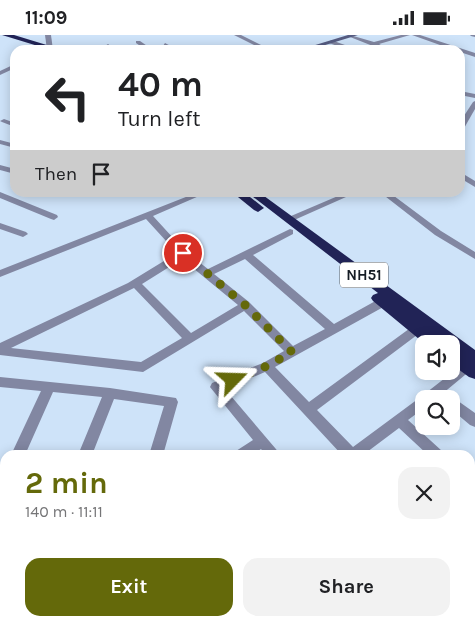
<!DOCTYPE html>
<html lang="en">
<head>
<meta charset="utf-8">
<style>
  :root { --surface:#fff; --page:#f2f2f2; --text:#202124; --muted:#757577; --accent:#64690a }
  body { margin:0; font-family:Karla,sans-serif; background:var(--page); color:var(--text); height:100vh; display:flex; flex-direction:column; font-size:19px; white-space:nowrap }
  * { box-sizing:border-box; margin:0 }
  p { font-size:16px; color:var(--muted) }
  .icon { flex:none; width:28px; height:28px; fill:none; stroke:currentColor; stroke-width:2; stroke-linecap:round; stroke-linejoin:round }
  .map { position:relative; flex:1; overflow:hidden }
  .sheet { position:absolute; left:0px; top:415px; width:475px; height:176px; display:flex; flex-direction:column; background:var(--surface); border-radius:15px 15px 0 0; box-shadow:0 2px 12px #0003 }
  .sheet>* { flex:none }
  .top-card { position:absolute; left:10px; top:10px; width:455px; height:152px; border-radius:15px; box-shadow:0 2px 12px #0003; background:#fff; color:var(--text); overflow:hidden }
  .fabs { position:absolute; left:415px; top:300px; display:grid; gap:10px }
  .fabs a { display:grid; place-items:center; width:45px; height:45px; border-radius:10px; background:var(--surface); box-shadow:0 2px 12px #0003; font-size:25px }
  .pin { position:absolute; display:grid; place-items:center; width:42px; height:42px; color:#fff; margin:-21px; border:2px solid #fff; border-radius:50%; box-shadow:0 1px 5px #0007 }
  .me { position:absolute; width:55px; margin:-28px; rotate:68deg; stroke-linejoin:round; filter:drop-shadow(0 0 4px #0008) }
  .turn { display:flex; align-items:center; gap:18px; height:105px; padding:0 25px; font-size:22px }
  .turn .icon { width:65px; height:65px; stroke-width:2.5 }
  .turn b { display:block; font-size:35px; line-height:42px }
  .then { display:flex; align-items:center; height:48px; padding:0 25px; background:#0003; gap:10px; font-size:19px }
  .round { display:grid; place-items:center; flex:none; width:52px; height:52px; border-radius:15px; background:var(--page) }
  .overview { display:flex; align-items:center; justify-content:space-between; height:85px; padding:0 25px }
  h1 { font-size:30px; font-weight:700; line-height:38px; color:var(--accent) }
  .primary-button { display:flex; gap:10px; margin-top:auto; padding:10px 25px }
  .primary-button a { flex:1; height:58px; border-radius:15px; background:var(--accent); color:#fff; font-size:20px; font-weight:700; line-height:58px; text-align:center }
  .primary-button a+a { background:var(--page); color:var(--text) }
  .status { display:flex; justify-content:space-between; align-items:center; height:35px; padding:0 25px; background:var(--surface); direction:ltr }
  .status svg { height:14px; fill:currentColor }
  .map>svg:first-child { display:block }
  .building { fill:#7fd3f0; stroke:#5994a8 }
  .lines { fill:none; stroke-linecap:round; stroke-linejoin:round }
  .street { fill:#8287a2; fill-rule:evenodd }
  .secondary { fill:#565c82; fill-rule:evenodd }
  .highway { fill:#212356; fill-rule:evenodd }
  .route { stroke:#64690a; stroke-width:9; stroke-dasharray:0 16.2 }
  .labels { text-anchor:middle; stroke-width:4.5; stroke-linejoin:round; paint-order:stroke }
  .shield { fill:#fff; stroke:#5b6066; stroke-width:1 }
  .shield-label { font-size:15px; font-weight:bold; fill:#151c24 }
</style>
</head>
<body>
<div class="status"><b>11:09</b><svg viewBox="0 0 49 12"><path d="M0 12V9h3v3zM5 12V6h3v6zM10 12V3h3v9zM15 12V0h3v12zM26 1h20v11H26zM47 4h2v5h-2z"/></svg></div>
<div class="map">
<svg width="475" height="591" viewBox="0 0 475 591">
  <rect width="100%" height="100%" fill="#cee3f9"/>
  <path class="building" d="M47 586H68L77 591H44Z"/>
  <g class="lines">
    <g class="street">
      <path d="M45 0H51L53 15H47Z"/>
      <path d="M234 0H241L271 15H264Z"/>
      <path d="M350 0 374 7 401 0H410L379 9 391 15H383L350 2Z"/>
      <path d="M412 0H420L475 18V22L460 17V15H454Z"/>
      <path d="M470 0H475V2L471 1Z"/>
      <path d="M331 5 356 14 357 15H349L329 8Z"/>
      <path d="M136 6H140L153 15H146L136 8Z"/>
      <path d="M165 8 176 14 177 15H170L163 11Z"/>
      <path d="M108 9 116 15H110L105 11Z"/>
      <path d="M414 10 426 15H401L402 14Z"/>
      <path d="M15 29V33L0 40V36Z"/>
      <path d="M460 56 475 59V63L460 60Z"/>
      <path d="M475 66V74L463 95H460V87L473 67Z"/>
      <path d="M4 84 15 88V92L2 87 0 86Z"/>
      <path d="M0 105 15 109V113L0 109Z"/>
      <path d="M0 130 15 134V139L0 135Z"/>
      <path d="M460 137 475 146V152L460 143Z"/>
      <path d="M0 157 57 180 58 182 54 185 51 184 0 163Z"/>
      <path d="M70 158H81L82 159 78 162Z"/>
      <path d="M196 158H206L153 181 186 217 208 234 290 194 293 195V199L253 220 334 289 379 264H387L388 267 387 270 275 332 309 367 413 291H421L423 294 421 297 317 375 353 412 422 361 463 329H471L473 332 471 335 436 364H424V373L408 385 442 416 444 420H428L399 393 363 420H342L265 337 225 354 281 420H266L261 414 252 420H234L236 416 253 405 210 352 212 348 263 328 284 316 244 276 143 337 0 320V308L128 248 177 218 146 184 0 242V235ZM182 224 238 270 191 298 142 249ZM245 224 325 294 293 311 249 267 214 239ZM134 253 182 303 141 327 11 313Z"/>
      <path d="M345 158H355L292 186H286L284 184Z"/>
      <path d="M381 158H390L441 196 475 217V224L435 200Z"/>
      <path d="M0 188 26 197 28 199 23 202 0 194Z"/>
      <path d="M0 342 110 353 176 363 178 367 163 420H149L164 371 114 364 92 420H78L102 362 53 357 25 420H11L41 356 0 352Z"/>
      <path d="M451 361 475 378V392L470 390 451 374V364H446Z"/>
      <path d="M5 441V464L0 466V443Z"/>
      <path d="M470 442 475 444V461L470 459Z"/>
      <path d="M0 514 5 515V531L0 530Z"/>
      <path d="M122 586H141L139 591H120Z"/>
      <path d="M244 586H261L263 591H245Z"/>
      <path d="M332 586H351L353 591H334Z"/>
    </g>
    <path class="secondary" d="M348 0H358L309 15H299Z"/>
    <g class="highway">
      <path d="M2 0H14L63 15H51Z"/>
      <path d="M233 158H245L264 173 258 177 254 175Z"/>
      <path d="M248 158H260L475 315V344L469 342 451 329V309L443 307 444 309H425L373 266 371 263 373 260 378 258Z"/>
    </g>
  </g>
  <g class="lines">
    <path class="route" d="M183 218 245 270 292 317 267 331 233 345"/>
  </g>
  <g class="labels">
    <rect class="shield" x="340" y="227.5" width="48" height="25" rx="4"/>
    <g class="shield-label">
      <text x="364" y="245">NH51</text>
    </g>
  </g>
</svg>
<div class="fabs">
<a><svg class="icon" aria-label="sound" viewBox="0 0 24 24"><path d="M4 9h4l5-4v14l-5-4H4zM17 9q2 3 0 6"/></svg></a>
<a><svg class="icon" aria-label="search" viewBox="0 0 24 24"><circle cx="10" cy="10" r="6"/><path d="M15 15l6 6"/></svg></a>
</div>
<div class="pin" style="left:183px;top:218px;background:#d93025"><svg class="icon" aria-label="arrive" viewBox="0 0 24 24"><path d="M6 21V4h12l-3 4 3 4H6"/></svg></div>
<svg class="me" style="left:233px;top:345px" viewBox="-20 -20 40 40"><path d="M0-17L14 15 0 8-14 15z" fill="#64690a" stroke="#fff" stroke-width="4"/></svg>
<div class="top-card">
<div class="turn"><svg class="icon" aria-label="left" viewBox="0 0 24 24"><path d="M17 20v-9H6M10 6l-5 5 5 5"/></svg><div><b>40 m</b>Turn left</div></div>
<div class="then">Then<svg class="icon" aria-label="arrive" viewBox="0 0 24 24"><path d="M6 21V4h12l-3 4 3 4H6"/></svg></div>
</div>
<section class="sheet">
<div class="overview"><div><h1>2 min</h1><p>140 m · 11:11</p></div><a class="round"><svg class="icon" aria-label="close" viewBox="0 0 24 24"><path d="M6 6l12 12M18 6L6 18"/></svg></a></div>
<div class="primary-button"><a>Exit</a><a>Share</a></div>
</section>
</div>
</body>
</html>
